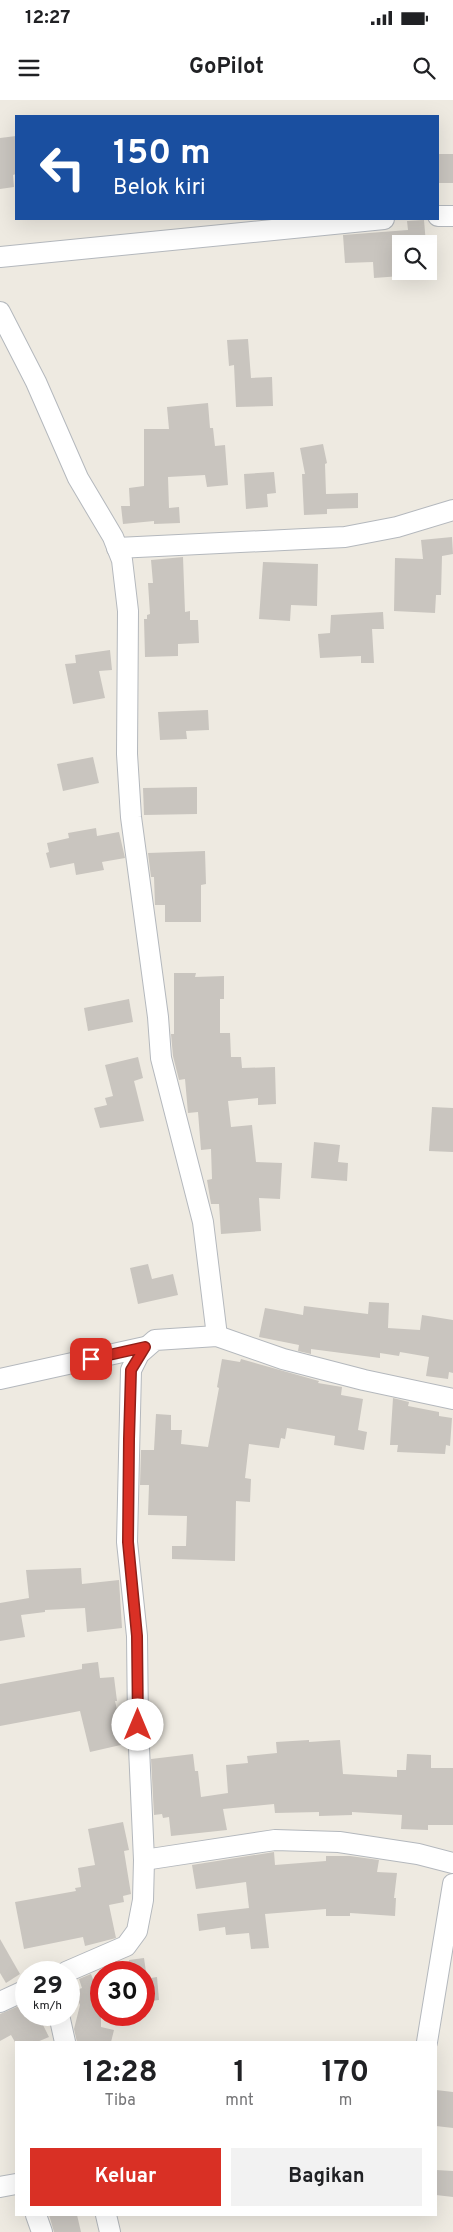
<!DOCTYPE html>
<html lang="id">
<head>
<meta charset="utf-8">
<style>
  :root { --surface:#fff; --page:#f2f2f2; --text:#202124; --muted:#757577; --accent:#d93025 }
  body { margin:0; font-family:Overpass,sans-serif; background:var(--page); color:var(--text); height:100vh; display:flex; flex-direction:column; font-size:19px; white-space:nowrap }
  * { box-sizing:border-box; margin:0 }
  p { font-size:16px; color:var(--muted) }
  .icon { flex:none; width:28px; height:28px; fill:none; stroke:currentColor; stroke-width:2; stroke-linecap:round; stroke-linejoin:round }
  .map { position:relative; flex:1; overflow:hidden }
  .drawer { position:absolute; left:15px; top:1941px; width:422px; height:175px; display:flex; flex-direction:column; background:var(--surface); border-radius:0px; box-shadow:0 5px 20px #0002 }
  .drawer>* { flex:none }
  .top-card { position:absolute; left:15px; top:15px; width:424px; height:105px; border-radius:0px; box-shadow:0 5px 20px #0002; background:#1a4fa0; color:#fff; overflow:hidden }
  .buttons { position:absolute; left:392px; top:135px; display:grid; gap:10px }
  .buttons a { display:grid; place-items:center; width:45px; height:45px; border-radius:0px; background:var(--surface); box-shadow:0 5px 20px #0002; font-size:25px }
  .speed { position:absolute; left:15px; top:1861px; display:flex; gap:10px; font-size:25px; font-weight:700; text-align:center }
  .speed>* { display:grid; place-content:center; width:65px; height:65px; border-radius:50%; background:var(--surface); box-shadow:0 5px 20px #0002; line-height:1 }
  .speed small { font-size:12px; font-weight:400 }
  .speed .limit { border:8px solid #d22; background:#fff; color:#111 }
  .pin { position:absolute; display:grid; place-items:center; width:42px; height:42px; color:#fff; margin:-21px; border-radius:10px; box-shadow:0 2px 8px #0006 }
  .me { position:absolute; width:55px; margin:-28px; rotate:0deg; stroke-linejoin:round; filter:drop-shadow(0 0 4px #0008) }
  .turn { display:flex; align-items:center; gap:18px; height:105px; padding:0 15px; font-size:22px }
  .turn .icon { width:65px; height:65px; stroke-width:2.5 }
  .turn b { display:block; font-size:35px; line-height:42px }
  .eta { display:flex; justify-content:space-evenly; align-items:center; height:85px; text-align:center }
  .eta b { font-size:30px; font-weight:700; line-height:35px }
  .cta { display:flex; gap:10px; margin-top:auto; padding:10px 15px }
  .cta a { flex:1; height:58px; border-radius:0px; background:var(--accent); color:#fff; font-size:20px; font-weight:700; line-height:58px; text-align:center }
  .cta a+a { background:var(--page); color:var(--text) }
  .status { display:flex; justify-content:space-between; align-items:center; height:35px; padding:0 25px; background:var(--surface); direction:ltr }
  .status svg { height:14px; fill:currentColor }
  header { display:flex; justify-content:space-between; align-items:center; height:65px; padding:0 15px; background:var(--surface); font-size:22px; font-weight:700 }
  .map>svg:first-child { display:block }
  .building { fill:#c9c5bf }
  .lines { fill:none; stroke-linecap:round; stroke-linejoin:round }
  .street-casing { stroke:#b4b8bd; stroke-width:22 }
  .street { stroke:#fff; stroke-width:20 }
  .route-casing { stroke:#8d1f18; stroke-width:12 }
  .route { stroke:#d93025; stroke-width:9 }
</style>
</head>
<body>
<div class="status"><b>12:27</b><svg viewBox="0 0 49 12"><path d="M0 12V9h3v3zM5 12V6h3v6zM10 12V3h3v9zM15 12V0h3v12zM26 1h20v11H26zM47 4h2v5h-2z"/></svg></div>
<header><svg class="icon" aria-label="menu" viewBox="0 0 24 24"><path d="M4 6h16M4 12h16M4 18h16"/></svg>GoPilot<svg class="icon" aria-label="search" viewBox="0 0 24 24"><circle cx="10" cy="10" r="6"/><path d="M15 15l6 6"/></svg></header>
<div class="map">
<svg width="453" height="2132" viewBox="0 0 453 2132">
  <rect width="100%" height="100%" fill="#eeeae1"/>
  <g class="building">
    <path d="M16 36V74L13 75 14 87 0 89V38Z"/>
    <rect x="438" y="54" width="15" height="29"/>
    <path d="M424 120 426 144H401V176L374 178 373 162 345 163 343 135 408 130 407 121Z"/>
    <path d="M248 239 251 278 272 277 273 306 236 307 234 265 229 266 227 240Z"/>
    <path d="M208 303 210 328H213L215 346 225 345 228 385 207 387 205 375 168 377 169 408 179 407 180 423 154 424V421L123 424 121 406H130L129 388 144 386V329H169L167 307Z"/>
    <path d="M323 344 327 363 325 364 326 394 358 393V408L327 409V414L304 415 302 374H305L300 348Z"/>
    <path d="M274 372 276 393 267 394 268 407 246 409 244 374Z"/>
    <path d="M452 437 453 454 442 456 441 495H436L435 513 394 511 395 458 423 459 421 440Z"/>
    <path d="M183 457 185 512 190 511V520H198L199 543 178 544V556L145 557 144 519H147V515L150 514 148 483H153L151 460Z"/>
    <path d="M263 462 318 464 317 506 291 505 290 521 259 519Z"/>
    <path d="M383 512 384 529H372L374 563H361V556L320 558 318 534 330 533 331 515Z"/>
    <path d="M110 550 112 570 99 571 105 598 73 604 65 564 76 563 75 555Z"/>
    <path d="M208 610 209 630 186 631 187 639 160 640 158 612Z"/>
    <path d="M93 657 99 683 63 691 57 664Z"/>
    <path d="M197 687V714L144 715 143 688Z"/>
    <path d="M96 728 97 736 119 732 125 758 102 762 104 770 76 775 74 763 50 768 46 753 49 752 47 743 69 738 68 733Z"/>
    <path d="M205 751 206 784 201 785V822H165V805H155L154 777H151L148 753Z"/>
    <path d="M174 873H196L195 877 224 876V899H220V933H230L231 957H241L242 968 275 967 276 1004 258 1005V998L228 1001 231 1027 252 1025 256 1062 282 1063 280 1099 259 1098 261 1131 221 1134 219 1104H211L207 1080 212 1079 211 1049 201 1050 198 1012 188 1013 185 979 179 980 173 956 171 934H174Z"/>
    <path d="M129 899 133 922 88 931 84 908Z"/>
    <path d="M138 957 143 978 134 981 144 1021 100 1028 94 1008 107 1005 105 998 113 996 105 965Z"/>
    <path d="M432 1007 453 1008V1052L429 1051Z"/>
    <path d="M314 1042 340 1045 338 1062 348 1063 347 1081 311 1078Z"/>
    <path d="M148 1164 152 1179 173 1174 178 1195 138 1204 130 1168Z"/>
    <path d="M369 1202 389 1203 388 1228 420 1230 422 1215 453 1220V1273L449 1272 448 1279 426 1276 429 1257 400 1252 399 1256 380 1253V1258L311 1249V1254L298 1251 299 1245 259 1237 265 1208 303 1215 304 1206 368 1214Z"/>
    <path d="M222 1259 240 1262 241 1259 319 1281 318 1283 342 1287 341 1295 363 1299 358 1330 367 1332 364 1350 334 1345 335 1336 287 1328 285 1339 281 1338 279 1348 249 1344 245 1378 251 1379 250 1402 236 1401 235 1461 172 1459V1446H186L187 1416 148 1415 149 1385H140L141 1350H154L156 1314 171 1315V1330H182L181 1344 208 1347 219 1288 217 1287Z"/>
    <path d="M393 1298 409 1302 408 1306 439 1312V1316L452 1318 450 1346 446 1345 445 1354 397 1352 398 1345H390Z"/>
    <path d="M81 1468 82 1484 119 1480 122 1528 87 1532 85 1508 45 1510V1512L21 1515 25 1537 0 1541V1503L29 1498 26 1470Z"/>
    <path d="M98 1562 100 1578 114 1577 117 1601H115L125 1644 90 1652 80 1611 0 1626V1584L82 1569V1564Z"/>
    <path d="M309 1640V1642L340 1640 343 1674 397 1677V1670H406L407 1654 431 1655V1668H453V1725H428V1730L401 1729 402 1715 352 1712V1715L319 1716V1712L275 1713 274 1704 223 1709 227 1730 171 1736 169 1717 163 1718 162 1714 154 1715 151 1659 193 1654 195 1671H198L201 1697 228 1693 226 1665 248 1663 247 1656 277 1653 276 1642Z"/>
    <path d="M123 1722 129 1750 124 1751 131 1794 123 1796 124 1802 109 1805 116 1838 85 1846 83 1837 24 1849 15 1802 76 1791 75 1788 81 1787 78 1768 95 1765 88 1729Z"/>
    <path d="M274 1752 275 1765 326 1761V1756H350L379 1760 377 1772 397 1773 394 1798H396L395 1816 350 1813V1816H326V1809L265 1814 269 1848 251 1849 249 1833 226 1835 225 1827 199 1831 197 1814 249 1808 246 1782 196 1789 192 1765Z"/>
    <path d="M0 1839 20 1874 6 1883 0 1873Z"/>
    <path d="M144 1858 146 1872H130L129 1860Z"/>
    <path d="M91 1874 94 1882 101 1879V1927L114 1930 111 1942H77L74 1929 80 1905 74 1891 82 1888 79 1879Z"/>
    <path d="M157 1877 159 1900 144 1902V1879Z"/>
    <path d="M26 1903V1915H38L49 1937 37 1942H15L11 1935 0 1941V1914Z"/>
    <path d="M436 1990 453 1992V2028L436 2026Z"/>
    <path d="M436 2070 453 2071V2097L436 2095Z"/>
    <path d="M49 2115H77L81 2132H54Z"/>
  </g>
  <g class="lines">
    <defs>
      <g id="street">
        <path d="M438 116H453"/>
        <path d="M0 157 384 119"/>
        <path d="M0 212 36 282 78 378 113 437 122 460 128 511 127 654 131 717 158 917 161 958 203 1122 217 1236"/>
        <path d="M117 448 345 437 397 427 453 410"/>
        <path d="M0 1279 145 1247"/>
        <path d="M144 1760 275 1740 339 1742 418 1754 453 1763"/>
        <path d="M66 1872 126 1846 137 1831 143 1800 144 1760 138 1625 137 1536 127 1442 131 1270 139 1254 155 1240 217 1236 283 1259 364 1280 453 1299"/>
        <path d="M0 1902 26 1890"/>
        <path d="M59 1915 65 1942"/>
        <path d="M427 1942 453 1784"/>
        <path d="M0 2087 16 2084"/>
        <path d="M36 2115 42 2132"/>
        <path d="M106 2115 110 2132"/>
      </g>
    </defs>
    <use href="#street" class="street-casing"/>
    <use href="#street" class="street"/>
  </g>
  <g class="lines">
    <defs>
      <path id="route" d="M91 1259 145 1247 131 1270 129 1339 128 1442 137 1536 138 1625"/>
    </defs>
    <use href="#route" class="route-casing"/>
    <use href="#route" class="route"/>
  </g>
</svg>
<div class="buttons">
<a><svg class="icon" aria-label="search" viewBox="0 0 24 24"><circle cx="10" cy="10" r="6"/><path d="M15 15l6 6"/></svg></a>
</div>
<div class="speed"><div>29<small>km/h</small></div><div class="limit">30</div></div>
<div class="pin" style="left:91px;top:1259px;background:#d93025"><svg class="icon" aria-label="arrive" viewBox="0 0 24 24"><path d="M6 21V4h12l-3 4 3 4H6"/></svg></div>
<svg class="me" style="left:138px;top:1625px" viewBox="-20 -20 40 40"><circle r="19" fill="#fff"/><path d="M0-13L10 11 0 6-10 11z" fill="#d93025"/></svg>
<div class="top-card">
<div class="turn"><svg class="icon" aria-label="left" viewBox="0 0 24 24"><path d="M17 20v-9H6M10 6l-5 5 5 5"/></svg><div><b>150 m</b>Belok kiri</div></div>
</div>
<section class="drawer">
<div class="eta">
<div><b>12:28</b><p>Tiba</p></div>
<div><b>1</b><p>mnt</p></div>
<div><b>170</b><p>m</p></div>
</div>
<div class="cta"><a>Keluar</a><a>Bagikan</a></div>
</section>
</div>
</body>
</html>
